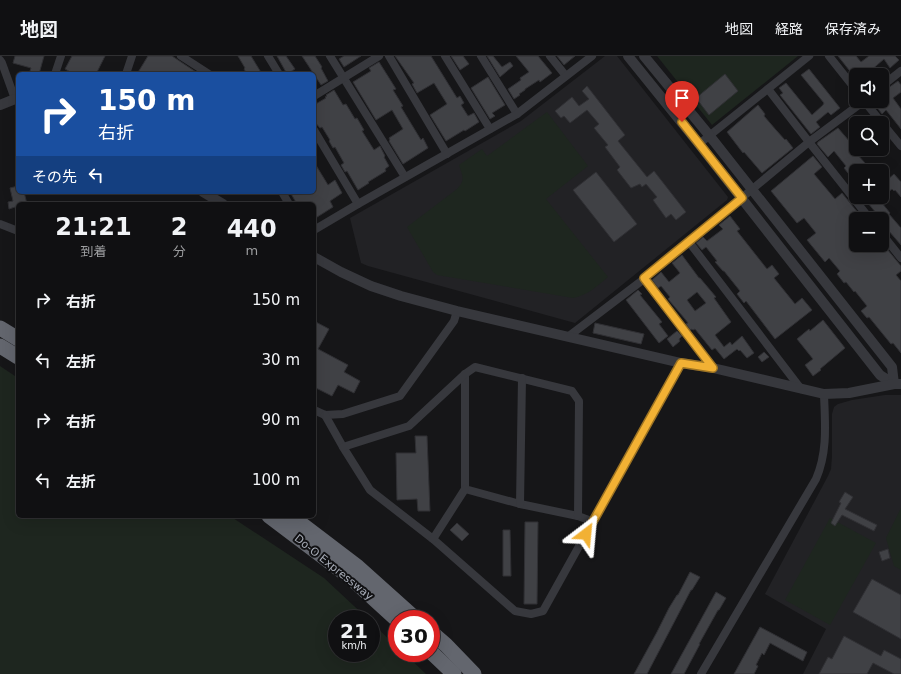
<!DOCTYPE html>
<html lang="ja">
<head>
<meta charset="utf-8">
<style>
  :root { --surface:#101012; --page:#19191b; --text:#f1f3f6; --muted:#9c9d9f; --line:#303032 }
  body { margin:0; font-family:"DejaVu Sans","Noto Sans JP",sans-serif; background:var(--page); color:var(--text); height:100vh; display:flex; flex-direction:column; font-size:15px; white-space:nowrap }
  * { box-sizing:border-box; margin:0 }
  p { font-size:13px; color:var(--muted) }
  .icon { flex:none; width:22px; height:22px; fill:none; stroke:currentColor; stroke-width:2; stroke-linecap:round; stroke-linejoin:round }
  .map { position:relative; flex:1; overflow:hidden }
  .drawer { position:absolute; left:16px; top:146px; width:300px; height:316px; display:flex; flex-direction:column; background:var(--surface); border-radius:6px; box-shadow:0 4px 16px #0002,0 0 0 1px var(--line) }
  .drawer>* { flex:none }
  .banner { position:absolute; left:16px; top:16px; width:300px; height:122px; border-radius:6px; box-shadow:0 4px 16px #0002,0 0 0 1px var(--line); background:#1a4fa0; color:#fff; overflow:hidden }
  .fabs { position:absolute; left:849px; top:12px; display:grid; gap:8px }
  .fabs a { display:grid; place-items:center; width:40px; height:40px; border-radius:6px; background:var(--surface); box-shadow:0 4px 16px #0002,0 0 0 1px var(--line); font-size:20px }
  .speed { position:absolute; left:328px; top:554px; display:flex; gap:8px; font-size:20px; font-weight:700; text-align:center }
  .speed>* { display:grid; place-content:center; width:52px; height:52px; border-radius:50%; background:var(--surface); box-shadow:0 4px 16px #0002,0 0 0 1px var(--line); line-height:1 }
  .speed small { font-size:10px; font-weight:400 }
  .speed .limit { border:6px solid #d22; background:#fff; color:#111 }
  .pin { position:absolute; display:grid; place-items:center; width:34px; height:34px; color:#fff; margin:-41px -17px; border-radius:50% 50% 50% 0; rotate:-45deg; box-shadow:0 0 4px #0007 }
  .pin .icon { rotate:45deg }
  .me { position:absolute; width:44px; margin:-22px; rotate:29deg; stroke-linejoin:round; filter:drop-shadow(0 0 3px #0008) }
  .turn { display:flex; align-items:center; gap:14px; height:84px; padding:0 16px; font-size:18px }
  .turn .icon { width:52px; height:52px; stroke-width:2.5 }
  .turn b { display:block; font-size:28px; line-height:34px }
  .then { display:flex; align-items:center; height:38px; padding:0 16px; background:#0003; gap:8px; font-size:15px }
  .eta { display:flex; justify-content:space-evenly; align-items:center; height:68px; text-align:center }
  .eta b { font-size:24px; font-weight:700; line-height:28px }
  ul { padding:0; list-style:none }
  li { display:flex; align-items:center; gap:12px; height:60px; padding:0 16px }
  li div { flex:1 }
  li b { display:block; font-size:15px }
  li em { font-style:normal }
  header { display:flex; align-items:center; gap:24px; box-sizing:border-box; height:56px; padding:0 20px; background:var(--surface); border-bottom:1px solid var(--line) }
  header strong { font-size:19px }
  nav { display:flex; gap:22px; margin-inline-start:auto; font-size:14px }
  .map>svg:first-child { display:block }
  .built { fill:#222225 }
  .green { fill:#1e261f }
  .building { fill:#404145; stroke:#303034; fill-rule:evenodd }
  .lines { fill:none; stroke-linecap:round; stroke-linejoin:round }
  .minor { stroke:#37383d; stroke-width:8 }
  .tertiary { stroke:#37383d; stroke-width:10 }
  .motorway { stroke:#63666e; stroke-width:15 }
  .route-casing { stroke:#9d7322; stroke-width:10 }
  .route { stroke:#f2b134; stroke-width:7 }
  .labels { text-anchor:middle; stroke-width:4; stroke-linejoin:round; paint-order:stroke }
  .street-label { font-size:11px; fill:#a8adb8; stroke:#111113 }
</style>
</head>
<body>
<header>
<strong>地図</strong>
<nav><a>地図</a><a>経路</a><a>保存済み</a></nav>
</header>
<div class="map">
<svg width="901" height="618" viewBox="0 0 901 618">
  <rect width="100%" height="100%" fill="#161618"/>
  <g class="built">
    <path d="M605 0H617L728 141 727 144 575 267 368 210 361 207 350 162 521 65Z"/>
    <path d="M885 339H901V618H803L826 573 765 538 828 420 831 413 832 400V358L834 351 838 348 852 344Z"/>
  </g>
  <g class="green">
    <path d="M657 0H798L712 69Z"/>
    <path d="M547 56 588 110 546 143 608 221C596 231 588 239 573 242L437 219 433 216 407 171 457 133C466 124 462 119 459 109L482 93 487 100Z"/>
    <path d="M0 310 18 322V460H230L324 522 368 563H337V597H371V566L397 591V597H404L426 618H0Z"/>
    <path d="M901 452V514L894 510 886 482Z"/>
    <path d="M830 462 876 487 830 569 785 544Z"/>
  </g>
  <g class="building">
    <path d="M15 0H44L39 18H29L31 12 13 7Z"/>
    <path d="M72 0H105L96 18H74L65 13Z"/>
    <path d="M148 0H172L199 18H137Z"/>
    <path d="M238 0H251L262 18H247L244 13 245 12Z"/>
    <path d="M277 0H286L295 13 287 18Z"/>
    <path d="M302 0H315L322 11 321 12 328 25 321 29Z"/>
    <path d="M344 0H361L344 11 339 3Z"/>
    <path d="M395 0H431L457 42 460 40 464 47 461 49 468 60 474 57 479 66 465 75 464 74 446 85 430 59 447 48 434 27 417 37 412 28 414 27Z"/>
    <path d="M451 0H463L469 8 460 14Z"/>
    <path d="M487 0H493L502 11 510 6 513 10 500 21Z"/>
    <path d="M516 0H538L552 17 540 26 539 24 525 33V34L519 38 520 39 514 43 508 33 521 24 520 22 529 16Z"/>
    <path d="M557 0H575L564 9Z"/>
    <path d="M838 0H856L861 6 869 0H895L899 4 890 12 884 3 869 16 871 19H853Z"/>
    <path d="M379 6 396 33 393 34 403 50 401 51 421 84 423 82 428 92 403 108 389 85 390 84 389 82 403 73 392 54 376 64 353 26 371 15 369 12Z"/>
    <path d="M809 13 840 52 831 59 828 56 816 66 820 71 811 78 780 39 783 37 779 32 786 27 812 59 823 49 824 47 801 19Z"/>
    <path d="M725 18 738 35 709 59 696 42Z"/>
    <path d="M488 21 505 49 492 57 495 60 490 63 471 32Z"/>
    <path d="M898 25 901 29V36L893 42 901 53V73L886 54 882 58 872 45H882V40L890 34 888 32Z"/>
    <path d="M587 30 625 79 618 85 647 121 654 115 686 156 676 164 671 158 666 162 653 144 657 141 646 128 642 131 640 128 631 132 617 114 620 111 605 91 608 89 594 72 599 68 587 54 570 67 564 60 561 62 555 55 572 41 579 50 589 43 582 35Z"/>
    <path d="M334 34 343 49 346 48 355 63 357 62 364 74 362 75 374 94 380 90 385 100 384 101 389 110 385 113 386 115 368 126 369 127 358 134 347 115 345 116 341 109 344 107 335 91 333 92 329 85 330 84 322 71 320 72 314 65V49L326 42 325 41 327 40 326 39Z"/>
    <path d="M758 49 765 58 764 60 776 74 785 84 786 83 793 92 762 117 744 96 743 97 727 76Z"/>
    <path d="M838 72 850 86 851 85 856 91V93H858L859 95 856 97 865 107 856 115V127L844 112 846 110 834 95 828 101 817 88 818 86Z"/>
    <path d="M813 100 822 111 814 118 835 143 842 137 859 158 856 161V189H878L884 195 887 193 901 210V215L896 219 901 225V297L893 287 891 288 869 261 867 262 861 255 867 250 855 235 854 236 846 226 844 227 837 218 840 215 829 202 825 206 807 184 816 177 804 162 797 167 771 135Z"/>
    <path d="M314 106 328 129 335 124 342 137 330 145 333 151 314 163V148H297L290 136H314Z"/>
    <path d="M596 116 637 168 614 186 573 134Z"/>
    <path d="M894 118 901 126V141L895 134 894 135 892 133 882 141V130L886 126V125Z"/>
    <path d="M18 130V136H24L27 148H18V155H16L15 151 9 153 8 146 13 145 10 132Z"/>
    <path d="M863 141H879L883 146 882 147 890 157 889 158 901 172V189L882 167V163H881Z"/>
    <path d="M730 160 740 173 737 175 767 213 772 209 779 218 774 222 795 248 802 242 812 254 775 283 746 245 744 247 737 238 740 235 724 215H723L715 206 717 205 706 191 702 194 696 187 703 181 707 185 723 173 719 169Z"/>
    <path d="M682 199 699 222H700L716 241 714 242 731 266 715 279 724 291 730 286 732 289 742 280 754 297 747 302 740 294 739 295 737 293 724 303 715 292 712 294 695 273 693 274 692 273 690 274 686 268 688 267 685 263 668 243 670 241 661 230 658 232 652 224 661 216 669 226 680 217 672 207ZM697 236 706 247 695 255 687 244Z"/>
    <path d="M638 234 642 238 640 239 662 266 659 268 668 280 659 287 626 244Z"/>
    <path d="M823 264 845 292 820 313 821 314 813 320 805 309 813 303 797 283 809 273 810 275Z"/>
    <path d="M314 265 329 273 318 293 348 309 344 316 360 325 354 337 338 329 332 340 314 331Z"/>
    <path d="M595 267 644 278 641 288 593 277Z"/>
    <path d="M677 275 682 280 679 283 680 285 673 291 667 283Z"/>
    <path d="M764 296 769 301 762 306 758 301Z"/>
    <path d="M415 380H427L430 455H418L417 443 397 444 396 397H416Z"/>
    <path d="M845 436 853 441 845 453 877 469 874 475 842 459 835 470 831 467 841 447 839 446Z"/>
    <path d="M525 466H538L537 548H524Z"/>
    <path d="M457 467 469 478 462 485 450 474Z"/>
    <path d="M503 474H510L511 520H503Z"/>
    <path d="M888 493 890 502 882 505 879 496Z"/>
    <path d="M690 516 700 521 692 534H691L647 618H634L657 576 669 552 677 539H678Z"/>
    <path d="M872 523 901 539V583L853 556Z"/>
    <path d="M716 536 726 542 719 554H718L699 588H700L684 618H671Z"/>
    <path d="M760 571 807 596 803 605 770 587 764 599 762 597 756 609 758 610 754 618H734Z"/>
    <path d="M844 580 881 600 884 594 901 603V618H894L873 607 867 618H819L828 601 832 603Z"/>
  </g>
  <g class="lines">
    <g class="minor">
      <path d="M181 0 209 18"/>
      <path d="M268 0 279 18"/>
      <path d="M330 0 405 121"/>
      <path d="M389 0 447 98"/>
      <path d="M445 0 490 73"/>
      <path d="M481 0 517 58"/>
      <path d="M550 0 566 20"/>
      <path d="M829 0 856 34"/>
      <path d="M0 4 2 7 15 43"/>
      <path d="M55 18 61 0"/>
      <path d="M126 18 132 0"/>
      <path d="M882 30 901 15"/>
      <path d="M768 33 809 86 870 163"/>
      <path d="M314 40 379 0"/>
      <path d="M864 45 901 90"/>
      <path d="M314 74 358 148"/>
      <path d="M699 88 809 0"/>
      <path d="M282 136 289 148"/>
      <path d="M0 168 18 175"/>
      <path d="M314 174 358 148 517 58 592 0"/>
      <path d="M882 178 901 202"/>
      <path d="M689 186 801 333"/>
      <path d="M644 223 713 312"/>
      <path d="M569 280 644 223 809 86 864 45"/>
      <path d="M465 318V433L520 448 578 460 594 466"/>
      <path d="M314 354 325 359 343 358 400 340 454 265 457 255"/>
      <path d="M325 359 343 391 370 434 433 483 515 555 531 558 543 555 681 307"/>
      <path d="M343 391 409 370 465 318 475 311 572 335 579 345 578 460"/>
      <path d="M520 448 522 322"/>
      <path d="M433 483 465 433"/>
      <path d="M701 618 816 423C828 395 825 367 824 338"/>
    </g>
    <g class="tertiary">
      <path d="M628 0 699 88 880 319 894 328"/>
      <path d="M644 0 709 79 892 311 894 328"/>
      <path d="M0 49 15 43H18"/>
      <path d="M203 136 223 148"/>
      <path d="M314 201 341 216 371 230 401 240 457 255 681 307 713 312 824 338 849 337 894 328H901"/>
    </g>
    <g class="motorway">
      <path d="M0 272 18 283"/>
      <path d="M0 290 18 301"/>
      <path d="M269 460 351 522 397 564"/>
      <path d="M291 460 358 511 416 563"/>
      <path d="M431 576 446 589 474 618"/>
      <path d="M431 596 454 618"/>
    </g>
  </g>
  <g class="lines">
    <defs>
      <path id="route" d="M586 478 681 307 713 312 644 222 742 142 682 66"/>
    </defs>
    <use href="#route" class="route-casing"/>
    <use href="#route" class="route"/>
  </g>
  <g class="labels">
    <g class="street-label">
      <text transform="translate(334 511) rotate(39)" y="4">Do-O Expressway</text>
    </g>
  </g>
</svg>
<div class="fabs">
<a><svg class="icon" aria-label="sound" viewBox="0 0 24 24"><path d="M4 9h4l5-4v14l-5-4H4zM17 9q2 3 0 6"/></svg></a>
<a><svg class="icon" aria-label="search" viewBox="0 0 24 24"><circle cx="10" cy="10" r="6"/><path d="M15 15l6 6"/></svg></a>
<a>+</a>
<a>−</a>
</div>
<div class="speed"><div>21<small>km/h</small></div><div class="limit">30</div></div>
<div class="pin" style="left:682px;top:66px;background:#d93025"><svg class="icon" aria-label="arrive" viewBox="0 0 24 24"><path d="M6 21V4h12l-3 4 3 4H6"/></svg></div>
<svg class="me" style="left:586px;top:478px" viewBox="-20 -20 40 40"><path d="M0-17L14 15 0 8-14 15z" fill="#f2b134" stroke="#fff" stroke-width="4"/></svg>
<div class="banner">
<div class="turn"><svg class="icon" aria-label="right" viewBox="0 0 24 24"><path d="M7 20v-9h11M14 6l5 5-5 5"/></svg><div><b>150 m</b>右折</div></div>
<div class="then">その先<svg class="icon" aria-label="left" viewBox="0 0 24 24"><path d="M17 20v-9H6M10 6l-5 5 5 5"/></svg></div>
</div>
<section class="drawer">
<div class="eta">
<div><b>21:21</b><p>到着</p></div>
<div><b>2</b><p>分</p></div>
<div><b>440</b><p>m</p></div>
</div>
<ul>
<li><svg class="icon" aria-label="right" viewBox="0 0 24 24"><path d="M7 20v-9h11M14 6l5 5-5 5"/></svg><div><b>右折</b></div><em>150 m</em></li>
<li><svg class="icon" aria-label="left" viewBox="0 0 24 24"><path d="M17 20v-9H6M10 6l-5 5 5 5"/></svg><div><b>左折</b></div><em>30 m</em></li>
<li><svg class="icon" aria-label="right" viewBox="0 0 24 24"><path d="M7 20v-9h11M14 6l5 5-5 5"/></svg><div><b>右折</b></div><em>90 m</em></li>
<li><svg class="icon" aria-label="left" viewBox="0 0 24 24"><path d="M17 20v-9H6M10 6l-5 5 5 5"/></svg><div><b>左折</b></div><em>100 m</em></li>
</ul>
</section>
</div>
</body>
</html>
